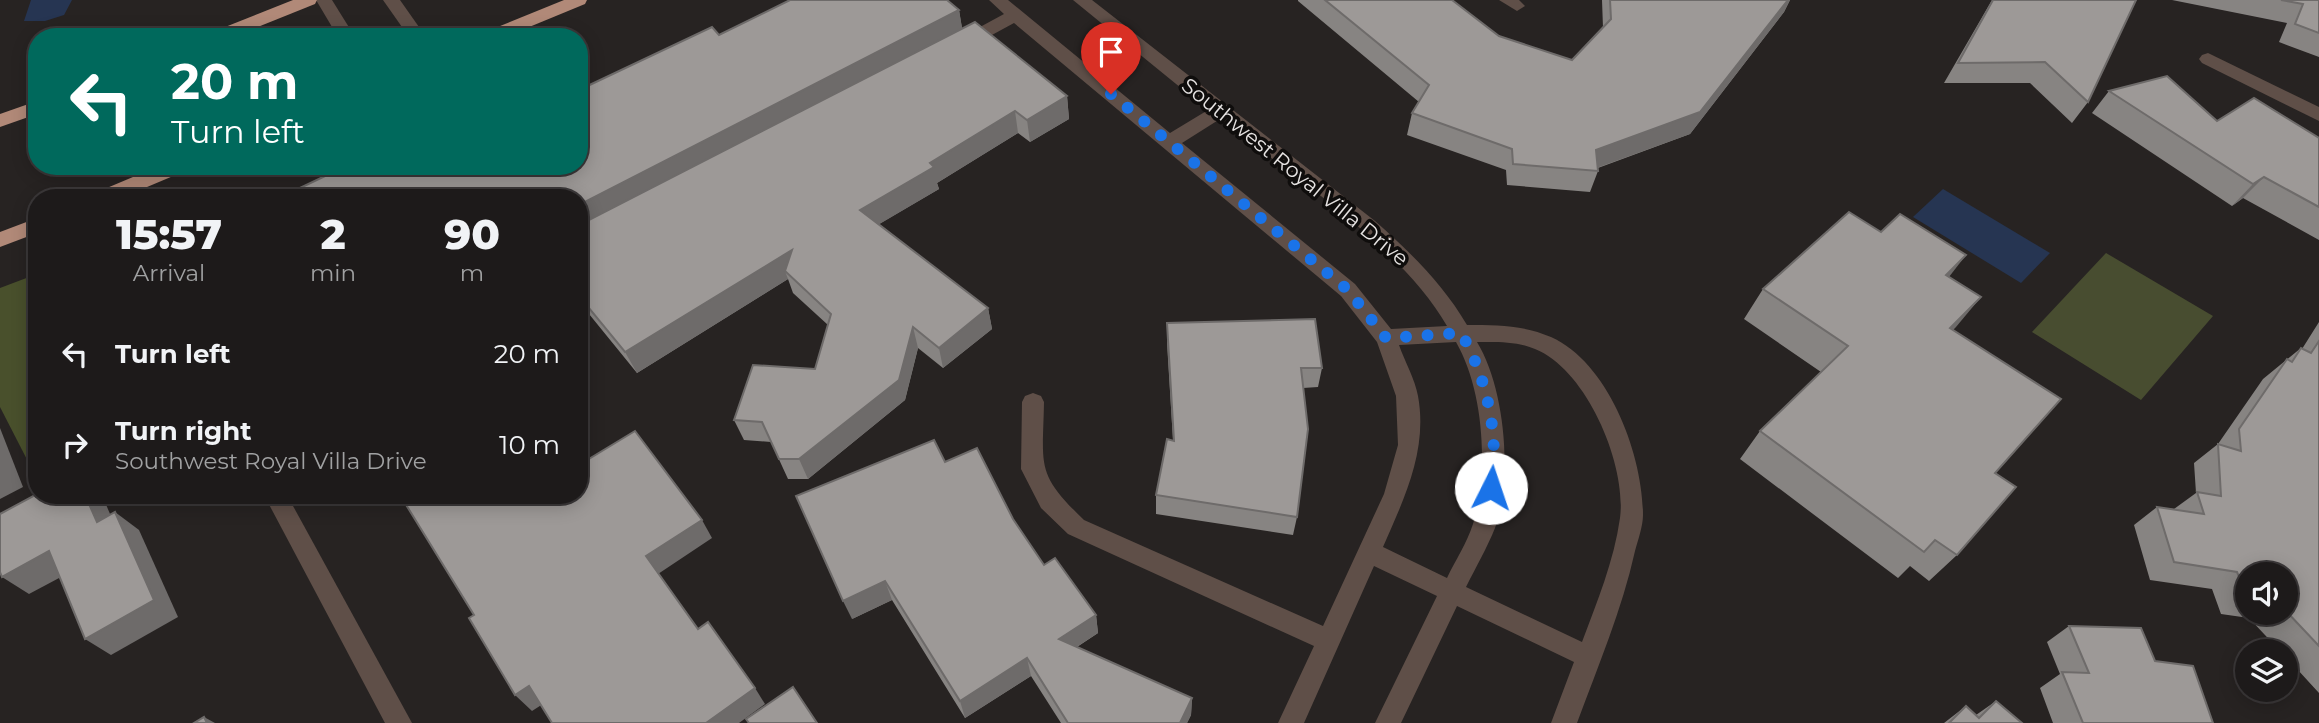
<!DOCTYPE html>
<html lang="en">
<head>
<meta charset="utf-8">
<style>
  :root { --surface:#1d1a1a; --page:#252323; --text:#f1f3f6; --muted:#a0a1a2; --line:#3b3839 }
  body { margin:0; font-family:Montserrat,sans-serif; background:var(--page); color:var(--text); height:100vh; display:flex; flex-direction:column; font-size:26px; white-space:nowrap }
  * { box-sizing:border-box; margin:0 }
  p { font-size:23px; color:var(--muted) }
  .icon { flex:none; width:38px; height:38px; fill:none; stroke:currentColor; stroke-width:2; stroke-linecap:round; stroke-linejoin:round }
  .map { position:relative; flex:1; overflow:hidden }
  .drawer { position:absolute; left:28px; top:189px; width:560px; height:315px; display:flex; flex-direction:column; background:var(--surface); border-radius:28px; box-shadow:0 4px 18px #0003,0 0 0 2px var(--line) }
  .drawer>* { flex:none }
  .guide { position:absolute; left:28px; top:28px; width:560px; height:147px; border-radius:28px; box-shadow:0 4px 18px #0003,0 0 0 2px var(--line); background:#00695c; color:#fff; overflow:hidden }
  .controls { position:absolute; left:2235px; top:562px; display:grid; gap:14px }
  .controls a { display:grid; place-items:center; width:63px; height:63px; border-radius:50%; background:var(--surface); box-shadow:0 4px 18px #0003,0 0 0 2px var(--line); font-size:35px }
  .pin { position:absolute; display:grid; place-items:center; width:60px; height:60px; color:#fff; margin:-72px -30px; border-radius:50% 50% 50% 0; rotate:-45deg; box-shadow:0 0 7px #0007 }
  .pin .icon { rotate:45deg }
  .me { position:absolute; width:77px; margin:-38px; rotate:4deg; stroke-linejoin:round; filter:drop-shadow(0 0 5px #0008) }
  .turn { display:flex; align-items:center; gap:24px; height:147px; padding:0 28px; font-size:32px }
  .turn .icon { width:91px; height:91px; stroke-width:2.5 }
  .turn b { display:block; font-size:49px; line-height:60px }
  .eta { display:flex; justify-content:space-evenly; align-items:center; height:119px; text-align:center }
  .eta b { font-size:42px; font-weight:800; line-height:49px }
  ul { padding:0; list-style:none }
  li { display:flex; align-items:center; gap:21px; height:91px; padding:0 28px }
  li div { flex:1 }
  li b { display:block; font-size:26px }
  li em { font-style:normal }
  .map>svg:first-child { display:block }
  .green { fill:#484d30 }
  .forest { fill:#49502c }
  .water { fill:#263552 }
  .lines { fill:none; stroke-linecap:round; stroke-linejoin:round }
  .minor { fill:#5f4f48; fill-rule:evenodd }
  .highway { fill:#b18978; fill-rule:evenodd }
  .wall { fill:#878482; fill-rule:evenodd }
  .shaded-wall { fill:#6e6b6a }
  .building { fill:#9d9997; stroke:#6e6b6a; stroke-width:2 }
  .route { stroke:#1a73e8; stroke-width:12; stroke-dasharray:0 21.6 }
  .labels { text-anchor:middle; stroke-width:7; stroke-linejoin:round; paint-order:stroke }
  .street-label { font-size:21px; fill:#e6e3e2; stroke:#0f0d0c }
</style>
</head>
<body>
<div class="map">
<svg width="2319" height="723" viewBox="0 0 2319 723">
  <rect width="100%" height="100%" fill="#272322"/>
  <path class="green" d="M2106 253 2213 316 2141 400 2032 332Z"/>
  <path class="forest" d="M37 274V479L0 407V288Z"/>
  <g class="water">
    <path d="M31 0H72L64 15 45 21H24Z"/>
    <path d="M1943 189 2050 253 2021 283 1913 217Z"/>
  </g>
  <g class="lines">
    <g class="minor">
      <path d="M316 0H332L355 37H338Z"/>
      <path d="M383 0H400L426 37H409Z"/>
      <path d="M989 0H1008L1170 133 1208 110 1073 0H1092L1375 221C1410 252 1443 284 1467 325 1497 325 1523 325 1551 337 1609 363 1643 455 1643 515 1643 526 1638 540 1635 551 1622 610 1598 666 1577 723H1551L1574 662 1457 606 1401 723H1375L1437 596 1374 566 1304 723H1278L1314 646 1068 534 1041 508 1021 469 1022 402 1025 396 1033 393 1041 396 1044 402C1043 466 1035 473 1084 520L1323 626 1384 494 1398 445 1396 396 1377 342 1341 296 1014 23 968 48H956L953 44 956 40 1004 14ZM1220 119C1292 176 1401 246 1447 326L1391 329 1355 284 1182 143ZM1456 342C1484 391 1489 471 1473 524 1467 543 1455 561 1447 578L1383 547C1404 499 1428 450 1418 396 1415 379 1405 362 1399 345ZM1477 342C1497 342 1516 341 1535 349 1587 370 1627 465 1620 518 1614 561 1597 602 1582 642L1466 587C1476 567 1487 548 1495 528 1513 477 1505 388 1477 342Z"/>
      <path d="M1499 0H1519L1525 6 1517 11Z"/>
      <path d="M2208 53 2319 107V121L2202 63 2199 59 2202 55Z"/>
      <path d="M264 495H287L412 723H385Z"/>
    </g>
    <g class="highway">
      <path d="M293 0H317L315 4 233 37H208L210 33Z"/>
      <path d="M564 0H587L585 4 505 37H481L483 33Z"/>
      <path d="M37 101V114L0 127V114Z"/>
      <path d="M159 166H187L185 171 121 198H93L95 193Z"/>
      <path d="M37 218V233L0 247V232Z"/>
    </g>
  </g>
  <g class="wall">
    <path d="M1298 0H1452L1499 36 1572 60 1603 28 1602 0H1790L1784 12 1690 134 1598 168V171L1590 192 1507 185 1506 170 1407 135 1412 113 1419 102 1298 1Z"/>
    <path d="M1992 0H2136L2088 102 2072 123 2030 83H1944Z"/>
    <path d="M2172 0H2319V57L2279 42 2287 23Z"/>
    <path d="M959 10 962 29 1067 96 1069 119 1030 142 1018 133 937 183 939 189 879 224 988 308 992 329 943 368 918 348 905 400 808 479H788L771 442 744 440 734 420 815 369 828 325 793 293 788 279 637 373 589 314 579 320V166L719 35Z"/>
    <path d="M2109 91 2217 121 2319 138V240L2243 198 2232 206 2092 113Z"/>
    <path d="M1949 277 1953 330 1995 473 1957 555 1929 581 1910 566 1898 578 1740 459 1760 431 1821 372 1744 319 1763 289Z"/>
    <path d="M2319 322V693L2286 657V651H2280L2249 618 2221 614 2212 589 2150 580 2134 525 2157 507 2174 509 2196 493 2194 463 2218 444 2263 379 2301 348 2302 349ZM2247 574H2286V612H2247Z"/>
    <path d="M1167 323 1322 368 1318 387 1303 388 1297 517 1293 535 1156 514V495L1173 440 1167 343Z"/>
    <path d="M945 462 1013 519 1044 565 1096 615 1098 633 1077 647 1192 698 1191 715 1187 723H1061L1031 676 965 718 892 600 852 619Z"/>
    <path d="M2069 626 2155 661 2213 723H2053L2040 688 2060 674 2047 642Z"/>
    <path d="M1996 701 2022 723H1944L1966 706 1976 715Z"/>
  </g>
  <g class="shaded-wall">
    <path d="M1788 0H1790L1784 12 1690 134 1591 170 1596 150Z"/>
    <path d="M959 10 963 33 579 233V205Z"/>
    <path d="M1067 96 1069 119 1030 142 1027 120Z"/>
    <path d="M1015 111 1018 133 937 183 939 189 866 232 860 210 930 163Z"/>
    <path d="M2264 177 2243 198 2232 206 2253 184Z"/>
    <path d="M792 250 785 271 788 279 637 373 625 352Z"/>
    <path d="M1966 255 1942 286 1946 275Z"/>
    <path d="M579 297 589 314 579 320Z"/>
    <path d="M1981 297 1956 327 1926 358 1950 328Z"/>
    <path d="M988 308 992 329 943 368 939 348Z"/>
    <path d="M913 327 918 348 905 400 808 479 799 459Z"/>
    <path d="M0 428 23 487 0 499Z"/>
    <path d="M85 495H102L121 540 97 522Z"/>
    <path d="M115 512 139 530 178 617 111 655 85 639Z"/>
    <path d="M702 520 712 538 658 574 646 556Z"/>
    <path d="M49 551 76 569 29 594 2 577Z"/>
    <path d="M885 581 892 600 852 619 843 601Z"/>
    <path d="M1096 615 1098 633 1061 657 1059 639Z"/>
    <path d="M1027 658 1031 676 965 718 960 701Z"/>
    <path d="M529 686 546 702 532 711 515 695Z"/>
    <path d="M755 688 765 704 739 723H706Z"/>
    <path d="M1192 698 1191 715 1187 723H1180Z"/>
    <path d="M204 717 215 723H207Z"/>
  </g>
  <g class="building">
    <path d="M790 0H947L959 10 579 205V198H279L346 166H579V90L712 27 719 35Z"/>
    <path d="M1325 0H1452L1499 36 1572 60 1611 19 1610 0H1788L1700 112 1596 150 1598 171 1513 164 1512 149 1412 113 1429 85Z"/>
    <path d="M1993 0H2136L2088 102 2045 62 1958 63Z"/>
    <path d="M2281 0H2319V33L2295 24 2303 4Z"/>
    <path d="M975 22 1067 96 1027 120 1015 111 930 163 934 167 860 210 988 308 939 348 913 327 899 380 799 459H779L762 422 734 420 753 365 815 369 831 314 785 271 792 250 625 352 579 296V225Z"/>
    <path d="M2167 76 2217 121 2254 98 2319 138V207L2264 177 2253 184 2109 91Z"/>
    <path d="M1849 212 1881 232 1900 214 1966 255 1946 275 1981 297 1950 328 2061 399 1995 473 2016 487 1957 555 1935 540 1924 552 1760 431 1848 346 1763 289Z"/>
    <path d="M1315 319 1322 368H1301L1308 429 1297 517 1156 495 1167 439 1174 441 1167 323Z"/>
    <path d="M2319 341V646L2286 611V574H2247V596L2237 572 2174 562 2157 507 2204 514 2197 492 2221 496 2218 444 2241 451 2239 429 2287 359 2292 362 2301 348 2311 353Z"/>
    <path d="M635 431 702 520 646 556 698 629 708 622 755 688 706 723H552L529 686 515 695 469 618 474 615 400 495H579V465Z"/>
    <path d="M934 440 945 462 977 448 1013 519 1044 565 1055 558 1096 615 1059 639 1192 698 1180 723H1068L1027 658 960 701 885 581 843 601 796 496Z"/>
    <path d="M37 494 85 495 97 522 115 512 154 600 85 639 49 551 2 577 0 572V514Z"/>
    <path d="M2069 626 2141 628 2155 661 2193 666 2213 723H2083L2062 672 2089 673Z"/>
    <path d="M793 687 817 723H749L746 719Z"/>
    <path d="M1996 701 2022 723H1949L1966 706 1979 718Z"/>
    <path d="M204 717 207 723H194Z"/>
  </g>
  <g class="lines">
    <path class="route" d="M1111 94 1348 290 1386 338 1461 333C1487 377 1500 437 1491 488"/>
  </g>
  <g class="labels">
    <g class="street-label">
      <text transform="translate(1295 172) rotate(39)" y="7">Southwest Royal Villa Drive</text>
    </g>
  </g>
</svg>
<div class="controls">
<a><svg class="icon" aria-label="sound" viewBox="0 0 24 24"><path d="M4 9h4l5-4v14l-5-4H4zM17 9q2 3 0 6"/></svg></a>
<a><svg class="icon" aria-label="layers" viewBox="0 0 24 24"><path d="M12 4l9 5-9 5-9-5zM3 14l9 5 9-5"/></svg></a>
</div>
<div class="pin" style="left:1111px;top:94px;background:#d93025"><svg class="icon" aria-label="arrive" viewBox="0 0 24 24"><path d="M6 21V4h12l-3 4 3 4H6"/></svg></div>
<svg class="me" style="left:1491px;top:488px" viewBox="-20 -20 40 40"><circle r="19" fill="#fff"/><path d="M0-13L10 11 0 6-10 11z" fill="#1a73e8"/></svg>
<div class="guide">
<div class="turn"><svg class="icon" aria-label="left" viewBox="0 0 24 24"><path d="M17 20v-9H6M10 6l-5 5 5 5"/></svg><div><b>20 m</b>Turn left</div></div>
</div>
<section class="drawer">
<div class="eta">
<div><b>15:57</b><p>Arrival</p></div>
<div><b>2</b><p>min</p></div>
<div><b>90</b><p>m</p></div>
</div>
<ul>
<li><svg class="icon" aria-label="left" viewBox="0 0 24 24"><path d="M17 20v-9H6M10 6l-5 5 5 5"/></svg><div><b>Turn left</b></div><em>20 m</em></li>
<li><svg class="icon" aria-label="right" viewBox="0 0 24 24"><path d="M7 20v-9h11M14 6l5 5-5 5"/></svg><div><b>Turn right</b><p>Southwest Royal Villa Drive</p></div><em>10 m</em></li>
</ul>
</section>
</div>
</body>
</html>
